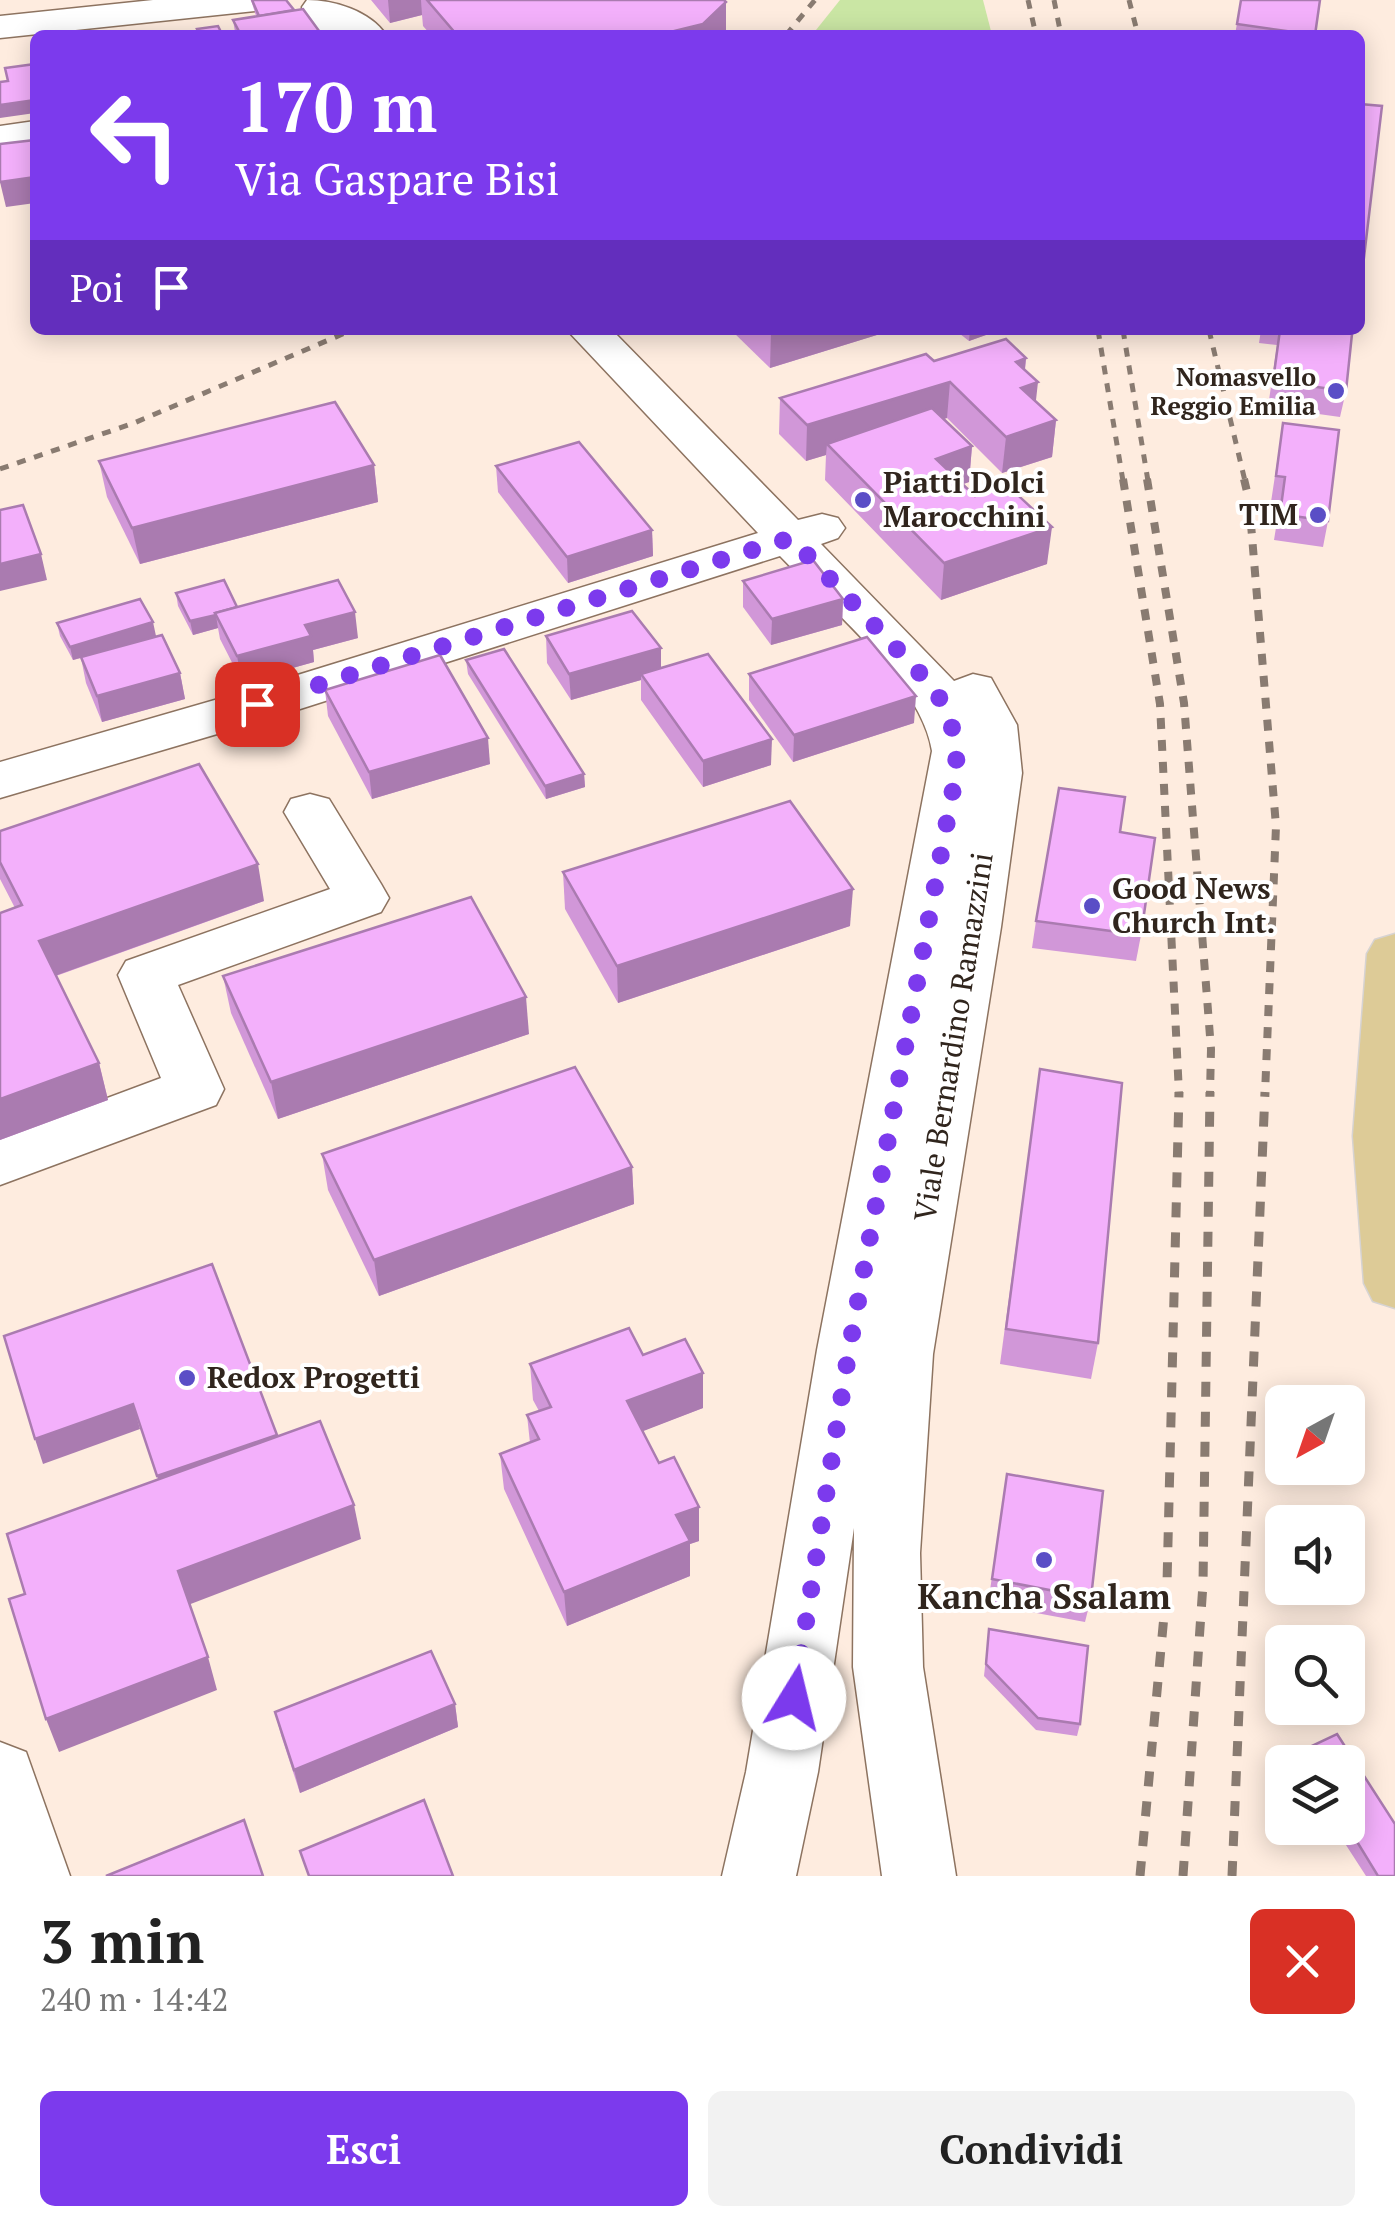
<!DOCTYPE html>
<html lang="it">
<head>
<meta charset="utf-8">
<style>
  :root { --surface:#fff; --page:#f2f2f2; --text:#222; --muted:#767676; --accent:#7c3aed }
  body { margin:0; font-family:"PT Serif",serif; background:var(--page); color:var(--text); height:100vh; display:flex; flex-direction:column; font-size:38px; white-space:nowrap }
  * { box-sizing:border-box; margin:0 }
  p { font-size:32px; color:var(--muted) }
  .icon { flex:none; width:55px; height:55px; fill:none; stroke:currentColor; stroke-width:2; stroke-linecap:round; stroke-linejoin:round }
  .map { position:relative; height:1876px; overflow:hidden }
  .side { display:flex; flex-direction:column; background:var(--surface); flex:1 }
  .side>* { flex:none }
  .guide { position:absolute; left:30px; top:30px; width:1335px; height:305px; border-radius:15px; box-shadow:0 5px 25px #0003; background:#7c3aed; color:#fff; overflow:hidden }
  .needle { width:65px; rotate:220deg }
  .controls { position:absolute; left:1265px; top:1385px; display:grid; gap:20px }
  .controls a { display:grid; place-items:center; width:100px; height:100px; border-radius:15px; background:var(--surface); box-shadow:0 5px 25px #0003; font-size:50px }
  .pin { position:absolute; display:grid; place-items:center; width:85px; height:85px; color:#fff; margin:-42px; border-radius:20px; box-shadow:0 5px 15px #0006 }
  .me { position:absolute; width:110px; margin:-55px; rotate:9deg; stroke-linejoin:round; filter:drop-shadow(0 0 8px #0008) }
  .turn { display:flex; align-items:center; gap:35px; height:210px; padding:0 40px; font-size:45px }
  .turn .icon { width:130px; height:130px; stroke-width:2.5 }
  .turn b { display:block; font-size:70px; line-height:85px }
  .then { display:flex; align-items:center; height:95px; padding:0 40px; background:#0003; gap:20px; font-size:38px }
  .round { display:grid; place-items:center; flex:none; width:105px; height:105px; border-radius:15px; background:var(--page) }
  .overview { display:flex; align-items:center; justify-content:space-between; height:170px; padding:0 40px }
  h1 { font-size:60px; font-weight:600; line-height:75px }
  .primary-button { display:flex; gap:20px; margin-top:auto; padding:20px 40px }
  .primary-button a { flex:1; height:115px; border-radius:15px; background:var(--accent); color:#fff; font-size:40px; font-weight:600; line-height:115px; text-align:center }
  .primary-button a+a { background:var(--page); color:var(--text) }
  .map>svg:first-child { display:block }
  .green { fill:#cae6a4 }
  .lines { fill:none; stroke-linecap:round; stroke-linejoin:round }
  .minor-casing { stroke:#8d7360; stroke-width:3 }
  .major-casing { stroke:#d6d3d2; stroke-width:3 }
  .minor { fill:#fff; fill-rule:evenodd }
  .major { fill:#ddcb97; fill-rule:evenodd }
  .rail-far2 { stroke:#897b71; stroke-width:5; stroke-dasharray:9 9; stroke-linecap:butt }
  .rail-far1 { stroke:#897b71; stroke-width:8; stroke-dasharray:11 11; stroke-linecap:butt }
  .rail { stroke:#897b71; stroke-width:9; stroke-dasharray:15 15; stroke-linecap:butt }
  .wall { fill:#d197d8 }
  .shaded-wall { fill:#aa7bb0 }
  .building { fill:#f3b0fb; stroke:#aa7bb0; stroke-width:2.5 }
  .route { stroke:#7c3aed; stroke-width:18; stroke-dasharray:0 32.4 }
  .poi-dot { fill:#5a4ec6; stroke:#fff; stroke-width:4 }
  .labels { text-anchor:middle; stroke-width:8; stroke-linejoin:round; paint-order:stroke }
  .far-poi-label { font-size:25px; font-weight:bold; fill:#30251d; stroke:#fff; text-anchor:end }
  .poi-label { font-size:30px; font-weight:bold; fill:#30251d; stroke:#fff; text-anchor:start }
  .street-label { font-size:30px; fill:#30251d; stroke:#fff }
  .near-poi-label { font-size:35px; font-weight:bold; fill:#30251d; stroke:#fff }
</style>
</head>
<body>
<div class="map">
<svg width="1395" height="1876" viewBox="0 0 1395 1876">
  <rect width="100%" height="100%" fill="#feecdf"/>
  <path class="green" d="M840 0H983L992 35H812Z"/>
  <g class="lines">
    <defs>
      <g id="minor">
        <path d="M153 0H273L268 8 255 11 0 38V16Z"/>
        <path d="M307 0C334 0 370 11 386 35H305L302 7Z"/>
        <path d="M35 121V145L0 150V126Z"/>
        <path d="M567 330H612L798 520 822 514 838 518 845 528 838 538 821 544 954 681 973 674 991 678 1017 725 1022 773 1001 927 933 1354 920 1553 923 1667 956 1876H882L853 1667 854 1528 818 1772 796 1876H722L746 1772 817 1350 932 751C922 683 828 607 780 556L275 717 0 798V762L239 693 758 533Z"/>
        <path d="M310 794 329 799 381 884 389 898 381 912 178 985 224 1089 216 1105 0 1185V1138L161 1078 118 975 126 961 330 889 284 812 291 799Z"/>
        <path d="M0 1742 26 1752 70 1876H0Z"/>
      </g>
      <path id="major" d="M1395 934V1308L1373 1301 1364 1283 1353 1136 1367 954 1375 940Z"/>
    </defs>
    <use href="#minor" class="minor-casing"/>
    <use href="#major" class="major-casing"/>
    <use href="#minor" class="minor"/>
    <use href="#major" class="major"/>
    <g class="rail-far2">
      <path d="M1028 0 1036 35"/>
      <path d="M1054 0 1061 35"/>
      <path d="M1129 0 1138 35"/>
      <path d="M786 35 815 0"/>
      <path d="M1098 330 1123 481"/>
      <path d="M1123 330 1148 481"/>
      <path d="M1209 330 1245 481"/>
      <path d="M0 469 134 423 352 330"/>
    </g>
    <g class="rail-far1">
      <path d="M1123 479 1160 704 1179 1094"/>
      <path d="M1147 479 1184 703 1211 1049 1210 1094"/>
      <path d="M1244 479 1249 500 1276 826 1265 1094"/>
    </g>
    <g class="rail">
      <path d="M1140 1876 1167 1583 1179 1092"/>
      <path d="M1183 1876 1203 1584 1210 1092"/>
      <path d="M1232 1876 1265 1092"/>
    </g>
  </g>
  <g class="wall">
    <path d="M251 0H286L294 10 322 35H198L197 29 222 34 235 32 233 20 256 16Z"/>
    <path d="M371 0H724L726 35H431L423 26 422 15 390 23Z"/>
    <path d="M1241 0 1315 35H1235Z"/>
    <path d="M731 330H893L770 368Z"/>
    <path d="M955 330H1000L969 341Z"/>
    <path d="M1261 330H1323L1346 391 1340 417 1268 407 1277 345 1259 343Z"/>
    <path d="M1026 358 1025 370 1036 402 1056 420 1052 457 1002 473 947 418 943 419 972 446 969 482 963 484 1047 564 941 600 825 480 826 455 806 461 779 434 780 398 934 361Z"/>
    <path d="M1283 423 1328 521 1323 547 1274 540 1280 503 1271 502Z"/>
    <path d="M99 461 374 465 378 502 140 564 107 497Z"/>
    <path d="M496 466 652 530 653 556 568 583 498 492Z"/>
    <path d="M743 581 843 599 842 625 771 645 743 607Z"/>
    <path d="M176 593 237 607 358 638 313 650 314 662 242 682 220 639 218 628 193 635 178 606Z"/>
    <path d="M57 623 156 636 115 648 180 673 185 699 102 722 86 683 81 658 73 660 60 636Z"/>
    <path d="M546 636 661 668 771 765 703 787 641 700V680L571 700 547 663Z"/>
    <path d="M466 660 584 774 585 787 546 799 468 674Z"/>
    <path d="M749 674 914 723 793 762 749 700Z"/>
    <path d="M325 690 490 764 372 799 328 716Z"/>
    <path d="M0 831 264 901 56 976 99 1063 108 1100 0 1140V913L15 908 0 879Z"/>
    <path d="M1120 832 1141 935 1136 961 1032 948 1036 921Z"/>
    <path d="M563 872 850 926 618 1003 565 909Z"/>
    <path d="M223 976 529 1034 278 1119 231 1013Z"/>
    <path d="M1040 1069 1098 1343 1091 1379 1000 1364Z"/>
    <path d="M322 1154 632 1167 634 1204 379 1296 328 1190Z"/>
    <path d="M643 1355 703 1408 642 1431 699 1541 690 1544V1576L567 1626 504 1489 500 1454 530 1443 527 1415 539 1411 533 1400 530 1364Z"/>
    <path d="M1007 1474 1091 1598 1085 1622 988 1604Z"/>
    <path d="M989 1629 1080 1724 1077 1736 1036 1730 984 1676Z"/>
    <path d="M455 1704 458 1727 300 1793 281 1735 275 1712Z"/>
    <path d="M1337 1734 1395 1824V1876H1366L1335 1828H1348V1762H1295L1299 1752Z"/>
  </g>
  <g class="shaded-wall">
    <path d="M388 0H421L422 15 390 23Z"/>
    <path d="M726 2V35H658Z"/>
    <path d="M35 100V113L0 118V105Z"/>
    <path d="M35 177V203L6 207 0 182Z"/>
    <path d="M778 330H893L770 368 771 332Z"/>
    <path d="M970 330H1000L969 341Z"/>
    <path d="M1026 358 1023 387 1038 382 1034 418 1017 424 1016 362Z"/>
    <path d="M950 382 947 418 835 452 827 444 826 455 806 461 807 425Z"/>
    <path d="M1056 420 1052 457 1002 473 1006 437Z"/>
    <path d="M972 446 969 482 933 495 936 459Z"/>
    <path d="M374 465 378 502 140 564 132 528Z"/>
    <path d="M1052 527 1047 564 941 600 944 563Z"/>
    <path d="M652 530 653 556 568 583 567 557Z"/>
    <path d="M41 554 47 580 0 591V564Z"/>
    <path d="M843 599 842 625 771 645 772 619Z"/>
    <path d="M355 612 358 638 313 650 314 662 242 682 237 656 305 625Z"/>
    <path d="M216 615 218 628 193 635 190 621Z"/>
    <path d="M153 622 156 636 73 660 70 647Z"/>
    <path d="M661 648V674H641V680L571 700 569 674Z"/>
    <path d="M180 673 185 699 102 722 97 696Z"/>
    <path d="M916 696 914 723 793 762 794 735Z"/>
    <path d="M488 738 490 764 372 799 369 772Z"/>
    <path d="M772 739 771 765 703 787V761Z"/>
    <path d="M584 774 585 787 546 799 545 786Z"/>
    <path d="M258 864 264 901 49 978 39 941Z"/>
    <path d="M853 889 850 926 618 1003 617 966Z"/>
    <path d="M526 997 529 1034 278 1119 271 1082Z"/>
    <path d="M99 1063 108 1100 0 1140V1099Z"/>
    <path d="M632 1167 634 1204 379 1296 374 1260Z"/>
    <path d="M703 1373V1408L628 1437 627 1401Z"/>
    <path d="M133 1404 140 1429 43 1464 35 1439Z"/>
    <path d="M277 1435 282 1460 164 1501 157 1476Z"/>
    <path d="M354 1505 361 1539 188 1605 178 1571Z"/>
    <path d="M699 1507V1541L690 1544V1576L567 1626 564 1592 676 1515Z"/>
    <path d="M208 1657 217 1690 59 1752 46 1719Z"/>
    <path d="M455 1704 458 1727 300 1793 294 1770Z"/>
  </g>
  <g class="building">
    <path d="M252 0H286L294 10 259 16Z"/>
    <path d="M427 0H724L726 2 703 24 658 35H457Z"/>
    <path d="M1241 0H1320L1315 35 1237 24Z"/>
    <path d="M303 9 322 35H241L233 20Z"/>
    <path d="M218 26 222 34 235 32 236 35H200L197 29Z"/>
    <path d="M137 32 138 35H117Z"/>
    <path d="M35 64V100L0 105V82L8 81 5 68Z"/>
    <path d="M1360 104 1382 106 1360 291Z"/>
    <path d="M35 140V177L0 182V144Z"/>
    <path d="M1280 330H1323L1352 334 1346 391 1273 381Z"/>
    <path d="M1006 339 1026 358 1016 362 1038 382 1021 388 1056 420 1006 437 950 382 807 425 780 398 926 354 934 361Z"/>
    <path d="M335 402 374 465 132 528 99 461Z"/>
    <path d="M932 408 972 446 936 459 975 496 1007 485 1052 527 944 563 827 444Z"/>
    <path d="M1283 423 1339 430 1328 521 1280 514 1285 477 1276 476Z"/>
    <path d="M579 442 652 530 567 557 496 466Z"/>
    <path d="M23 505 41 554 0 564V510Z"/>
    <path d="M813 560 843 599 772 619 743 581Z"/>
    <path d="M224 580 237 607 215 613 216 615 190 621 176 593Z"/>
    <path d="M338 580 355 612 305 625 311 636 237 656 215 613Z"/>
    <path d="M140 599 153 622 70 647 57 623Z"/>
    <path d="M632 611 661 648 569 674 546 636Z"/>
    <path d="M162 635 180 673 97 696 81 657Z"/>
    <path d="M867 637 916 696 794 735 749 674Z"/>
    <path d="M504 649 584 774 545 786 466 660Z"/>
    <path d="M708 654 772 739 703 761 641 674Z"/>
    <path d="M440 655 488 738 369 772 325 690Z"/>
    <path d="M199 764 258 864 39 941 99 1063 0 1099V913L22 905 0 862V831Z"/>
    <path d="M1059 788 1125 797 1120 832 1155 838 1141 935 1036 921Z"/>
    <path d="M790 801 853 889 617 966 563 872Z"/>
    <path d="M471 897 526 997 271 1082 223 976Z"/>
    <path d="M575 1067 632 1167 374 1260 322 1154Z"/>
    <path d="M1040 1069 1122 1083 1098 1343 1006 1329Z"/>
    <path d="M212 1264 277 1435 157 1476 133 1404 35 1439 4 1336Z"/>
    <path d="M629 1328 643 1355 685 1339 703 1373 627 1401 659 1463 674 1457 699 1507 676 1515 690 1541 564 1592 500 1454 539 1439 527 1415 551 1407 530 1364Z"/>
    <path d="M320 1421 354 1505 178 1571 208 1657 46 1719 9 1599 25 1594 7 1534Z"/>
    <path d="M1007 1474 1103 1491 1091 1598 992 1579Z"/>
    <path d="M989 1629 1088 1646 1080 1724 1038 1718 986 1664Z"/>
    <path d="M431 1651 455 1704 294 1770 275 1712Z"/>
    <path d="M1337 1734 1395 1824V1876H1378L1348 1827V1762H1306L1299 1752Z"/>
    <path d="M424 1800 453 1876H309L300 1851Z"/>
    <path d="M244 1820 263 1876H106Z"/>
  </g>
  <g class="lines">
    <path class="route" d="M257 704 791 538 932 686C951 715 958 738 956 773L849 1350 794 1698"/>
  </g>
  <g class="poi-dot">
    <circle cx="1336" cy="391" r="10"/>
    <circle cx="863" cy="500" r="10"/>
    <circle cx="1318" cy="515" r="10"/>
    <circle cx="1092" cy="906" r="10"/>
    <circle cx="187" cy="1378" r="10"/>
    <circle cx="1044" cy="1560" r="10"/>
  </g>
  <g class="labels">
    <g class="far-poi-label">
      <text x="1316" y="386">Nomasvello<tspan x="1316" dy="29">Reggio Emilia</tspan></text>
    </g>
    <g class="poi-label">
      <text x="883" y="493">Piatti Dolci<tspan x="883" dy="34">Marocchini</tspan></text>
      <text x="1298" y="525" text-anchor="end">TIM</text>
      <text x="1112" y="899">Good News<tspan x="1112" dy="34">Church Int.</tspan></text>
      <text x="207" y="1388">Redox Progetti</text>
    </g>
    <g class="street-label">
      <text transform="translate(954 1037) rotate(-81)" y="10">Viale Bernardino Ramazzini</text>
    </g>
    <g class="near-poi-label">
      <text x="1044" y="1609">Kancha Ssalam</text>
    </g>
  </g>
</svg>
<div class="controls">
<a><svg class="needle" viewBox="-14 -14 28 28"><path d="M0-13l5 13h-10z" fill="#e53935"/><path d="M0 13l5-13h-10z" fill="#767676"/></svg></a>
<a><svg class="icon" aria-label="sound" viewBox="0 0 24 24"><path d="M4 9h4l5-4v14l-5-4H4zM17 9q2 3 0 6"/></svg></a>
<a><svg class="icon" aria-label="search" viewBox="0 0 24 24"><circle cx="10" cy="10" r="6"/><path d="M15 15l6 6"/></svg></a>
<a><svg class="icon" aria-label="layers" viewBox="0 0 24 24"><path d="M12 4l9 5-9 5-9-5zM3 14l9 5 9-5"/></svg></a>
</div>
<div class="pin" style="left:257px;top:704px;background:#d93025"><svg class="icon" aria-label="arrive" viewBox="0 0 24 24"><path d="M6 21V4h12l-3 4 3 4H6"/></svg></div>
<svg class="me" style="left:794px;top:1698px" viewBox="-20 -20 40 40"><circle r="19" fill="#fff"/><path d="M0-13L10 11 0 6-10 11z" fill="#7c3aed"/></svg>
<div class="guide">
<div class="turn"><svg class="icon" aria-label="left" viewBox="0 0 24 24"><path d="M17 20v-9H6M10 6l-5 5 5 5"/></svg><div><b>170 m</b>Via Gaspare Bisi</div></div>
<div class="then">Poi<svg class="icon" aria-label="arrive" viewBox="0 0 24 24"><path d="M6 21V4h12l-3 4 3 4H6"/></svg></div>
</div>
</div>
<section class="side">
<div class="overview"><div><h1>3 min</h1><p>240 m · 14:42</p></div><a class="round" style="background:#d93025;color:#fff"><svg class="icon" aria-label="close" viewBox="0 0 24 24"><path d="M6 6l12 12M18 6L6 18"/></svg></a></div>
<div class="primary-button"><a>Esci</a><a>Condividi</a></div>
</section>
</body>
</html>
